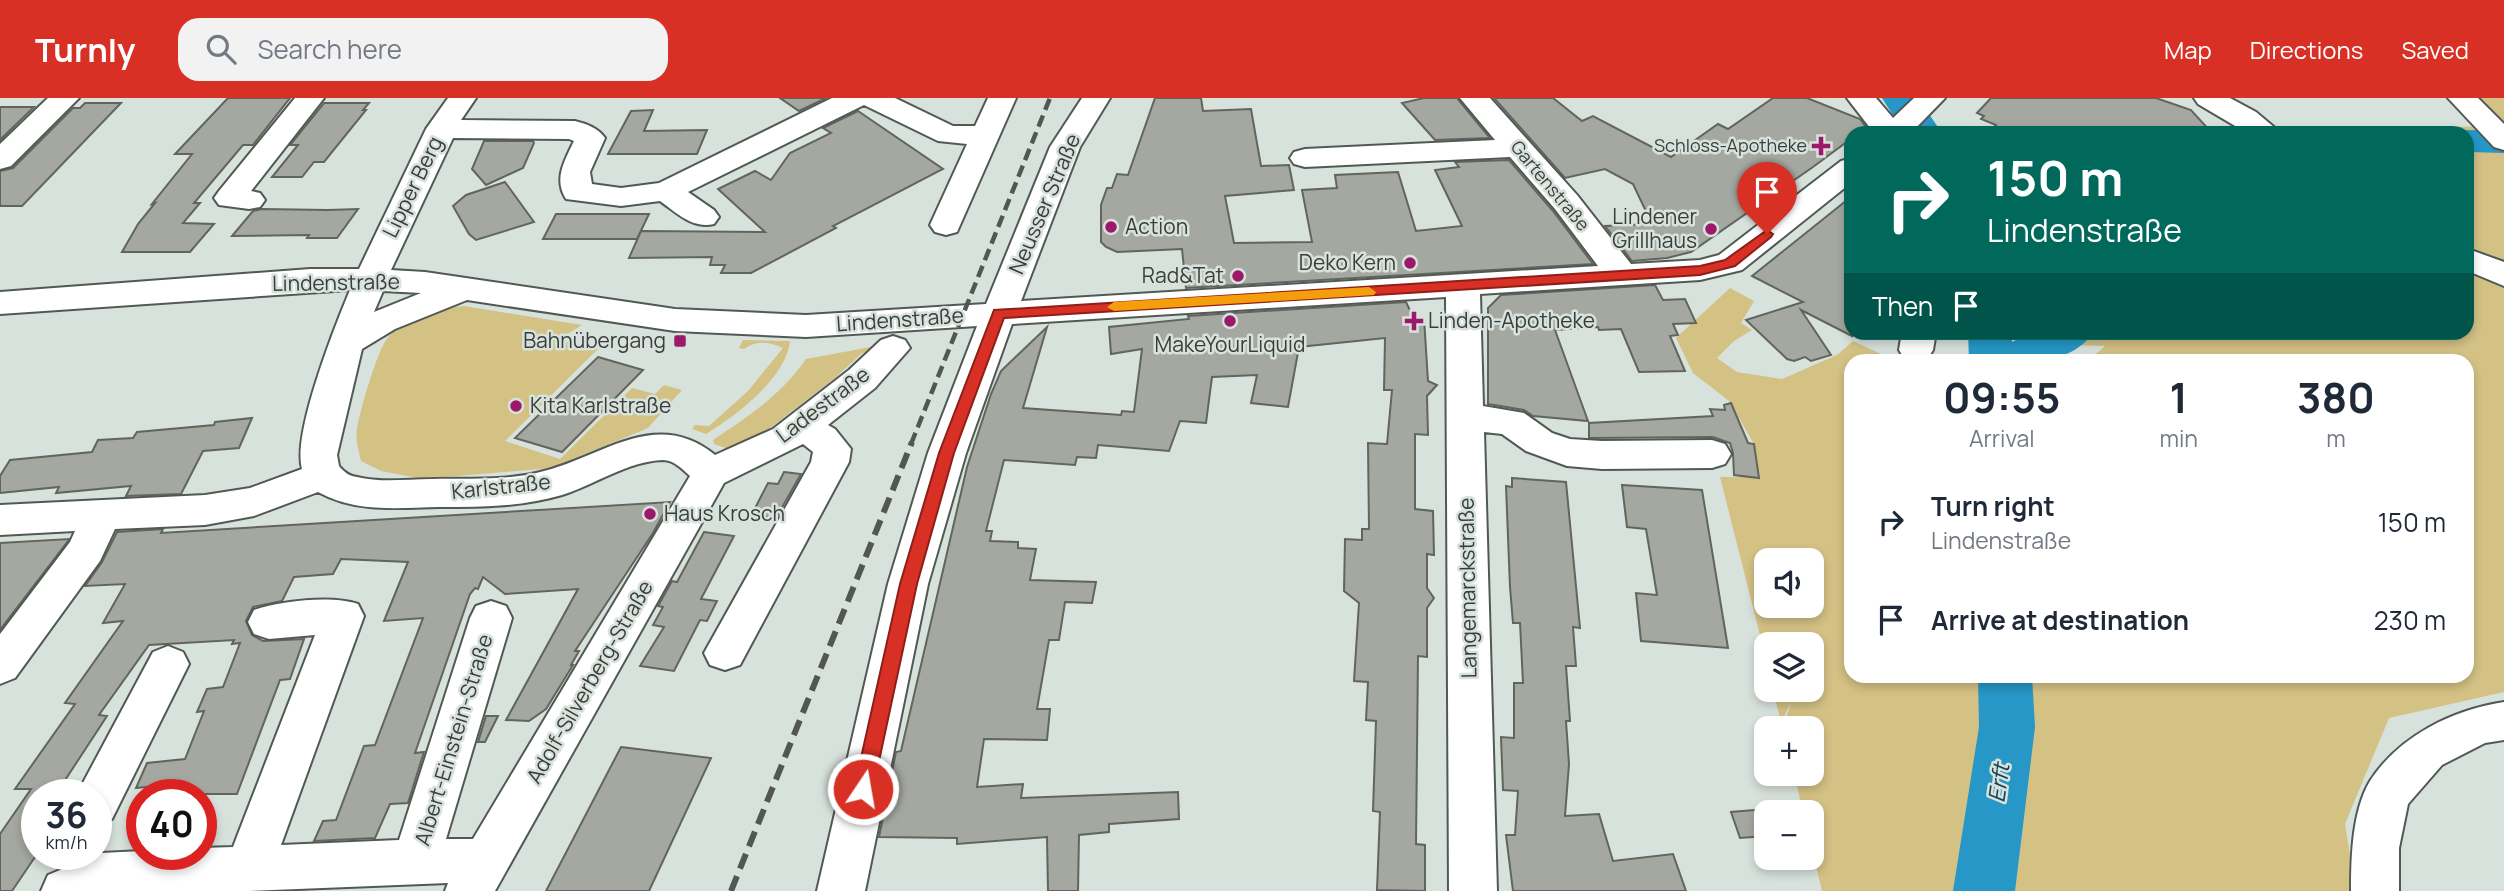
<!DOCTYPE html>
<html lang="en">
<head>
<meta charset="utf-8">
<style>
  :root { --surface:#fff; --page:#f2f2f3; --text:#1f2937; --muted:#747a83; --accent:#d93025 }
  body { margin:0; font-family:Manrope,sans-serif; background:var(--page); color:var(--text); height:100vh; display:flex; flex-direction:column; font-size:26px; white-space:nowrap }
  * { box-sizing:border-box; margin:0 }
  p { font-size:23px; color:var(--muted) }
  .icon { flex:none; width:38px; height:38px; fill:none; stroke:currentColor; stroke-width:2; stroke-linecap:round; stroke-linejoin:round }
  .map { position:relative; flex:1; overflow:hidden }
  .panel { position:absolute; left:1844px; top:256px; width:630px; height:329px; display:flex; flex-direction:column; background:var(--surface); border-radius:21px; box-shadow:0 4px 10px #0003 }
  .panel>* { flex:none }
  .guide { position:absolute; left:1844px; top:28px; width:630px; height:214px; border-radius:21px; box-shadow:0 4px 10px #0003; background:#00695c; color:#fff; overflow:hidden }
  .buttons { position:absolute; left:1754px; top:450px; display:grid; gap:14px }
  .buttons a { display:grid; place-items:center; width:70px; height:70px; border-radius:14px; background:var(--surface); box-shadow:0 4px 10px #0003; font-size:35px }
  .speed { position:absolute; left:21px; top:681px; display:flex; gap:14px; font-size:35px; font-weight:700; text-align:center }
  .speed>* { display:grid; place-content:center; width:91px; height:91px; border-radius:50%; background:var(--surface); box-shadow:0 4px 10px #0003; line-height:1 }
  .speed small { font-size:18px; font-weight:400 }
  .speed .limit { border:10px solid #d22; background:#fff; color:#111 }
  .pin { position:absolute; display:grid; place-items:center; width:60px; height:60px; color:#fff; margin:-72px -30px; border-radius:50% 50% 50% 0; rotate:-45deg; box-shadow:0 0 7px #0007 }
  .pin .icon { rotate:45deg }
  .me { position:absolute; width:77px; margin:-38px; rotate:12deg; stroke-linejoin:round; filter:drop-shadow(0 0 5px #0008) }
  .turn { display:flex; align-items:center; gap:24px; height:147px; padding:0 28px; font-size:32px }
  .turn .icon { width:91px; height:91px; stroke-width:2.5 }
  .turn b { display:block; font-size:49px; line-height:60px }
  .then { display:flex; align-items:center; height:66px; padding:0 28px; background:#0003; gap:14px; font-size:26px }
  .eta { display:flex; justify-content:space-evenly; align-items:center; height:119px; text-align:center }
  .eta b { font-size:42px; font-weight:700; line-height:49px }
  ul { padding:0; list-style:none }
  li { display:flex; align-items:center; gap:21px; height:98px; padding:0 28px }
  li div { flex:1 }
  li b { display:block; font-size:26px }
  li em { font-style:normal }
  header { display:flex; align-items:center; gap:42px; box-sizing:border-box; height:98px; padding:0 35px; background:var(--accent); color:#fff }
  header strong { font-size:33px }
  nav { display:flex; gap:38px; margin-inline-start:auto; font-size:24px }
  .search { width:490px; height:63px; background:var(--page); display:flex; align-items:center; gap:18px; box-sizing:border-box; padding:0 24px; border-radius:21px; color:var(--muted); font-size:26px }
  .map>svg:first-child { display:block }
  .green { fill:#d4c184; fill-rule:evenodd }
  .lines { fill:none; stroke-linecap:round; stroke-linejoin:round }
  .river { fill:#2697c6; fill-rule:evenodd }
  .building { fill:#a4a8a0; stroke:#61655d; stroke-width:2 }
  .minor-casing { stroke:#515955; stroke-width:4 }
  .minor { fill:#fff; fill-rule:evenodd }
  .rail-far1 { stroke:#535754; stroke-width:4.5; stroke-dasharray:12 6; stroke-linecap:butt }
  .rail { stroke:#535754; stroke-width:6; stroke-dasharray:16 8; stroke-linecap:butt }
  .route { fill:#d93025; stroke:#8d1f18; stroke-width:2 }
  .slow { fill:#f59e0b }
  .poi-dot { fill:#9b186b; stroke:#d8e2dc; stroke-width:2.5 }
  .labels { text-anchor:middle; stroke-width:5; stroke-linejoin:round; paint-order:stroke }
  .far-poi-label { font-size:18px; fill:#3a3d3b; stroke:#d8e2dc; text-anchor:end }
  .far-street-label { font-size:18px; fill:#3a3d3b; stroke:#d8e2dc }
  .street-label { font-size:21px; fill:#3a3d3b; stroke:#d8e2dc }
  .poi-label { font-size:21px; fill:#3a3d3b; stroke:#d8e2dc; text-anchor:end }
  .water-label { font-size:23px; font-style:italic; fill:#164257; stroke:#d8e2dc }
</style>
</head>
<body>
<header>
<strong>Turnly</strong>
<div class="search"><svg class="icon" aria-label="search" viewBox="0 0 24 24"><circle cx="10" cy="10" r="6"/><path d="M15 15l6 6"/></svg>Search here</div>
<nav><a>Map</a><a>Directions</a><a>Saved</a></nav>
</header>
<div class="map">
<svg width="2504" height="793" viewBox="0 0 2504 793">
  <rect width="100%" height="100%" fill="#d8e2dc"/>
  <g class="green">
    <path d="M2476 0H2504V594L2389 620 2345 726 2356 793H1822L1811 747V714H1803L1794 676H1811V630H1783L1791 605 1781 624 1773 592H1811V546H1766V561L1720 379H1758L1754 346 1729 303 1693 275 1676 240 1730 190 1754 203 1741 225 1752 232 1734 243 1717 260 1737 274 1782 281 1837 257 1853 243 1894 262H1852V578H2468V262H2089L2105 248 2071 247 2054 235 2468 234V35H2308L2310 32 2500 28ZM1766 462H1811V508H1766Z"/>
    <path d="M464 208 582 227 558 242 598 251 505 343 560 361 632 290 655 296 664 287 682 292 648 330 551 370 423 381 381 373 361 363C359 353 355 341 357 331 360 313 378 249 389 238 407 219 439 210 464 208Z"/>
    <path d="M743 242 790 243C786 280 737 317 706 336L692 331 695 327 709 328 748 293 783 250C769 244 757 242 744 251L739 250Z"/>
    <path d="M892 245V250L862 255 835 280 744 350 734 353 714 346 713 342C750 317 780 298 806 261Z"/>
  </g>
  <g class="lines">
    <g class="river">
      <path d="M1882 0H1918L1942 35H1904Z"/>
      <path d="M2468 32 2504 33V55L2468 54V35H2455Z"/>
      <path d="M1968 234H2012V244L2033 234H2093C2069 273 2008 262 1969 262Z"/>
      <path d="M1978 578H2032L2035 629 2015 793H1953L1979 629Z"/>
    </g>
  </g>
  <g class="building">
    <path d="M228 0H290L253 47H243L194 105H200L183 125 214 126 190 154H122L138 126 155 105 152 106 192 56H175Z"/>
    <path d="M780 0H826L799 13Z"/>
    <path d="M1155 0H1201L1203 13 1251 11 1261 68 1289 67 1294 92 1225 98 1234 145 1312 144 1302 92 1337 90 1335 77 1398 74 1416 133 1462 128 1435 72 1459 69 1455 64 1509 62 1553 113 1593 166 1186 190 1182 151 1117 154 1106 149 1101 144V107L1107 90H1112L1117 76 1128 77Z"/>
    <path d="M1424 0H1457L1490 40 1435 42 1402 5Z"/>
    <path d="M1494 0H1553L1582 23 1593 18 1671 59 1718 26 1728 31 1773 0H1807L1860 21 1866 29 1858 35H1852V40L1813 69 1691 154 1667 160 1632 163 1605 128 1652 126 1633 86 1605 71 1565 80Z"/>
    <path d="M1991 0H2156L2191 12 2212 35H1989L1996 27 1981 21 1984 18 1977 15Z"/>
    <path d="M85 5H121L22 108H0V73L13 70 73 10H80Z"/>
    <path d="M324 5H369L363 12H366L324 64H314L302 79H272L298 47H290Z"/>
    <path d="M0 9H34L0 42Z"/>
    <path d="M653 12 644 33 707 32 697 56H608L631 13Z"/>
    <path d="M858 13 943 71 833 128 836 130 751 175H721L725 167H710L712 159 629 160 641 133 765 134 718 91 755 73 771 82 790 55 831 35 823 30Z"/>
    <path d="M484 43H533L534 45 523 70 486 87 472 71Z"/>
    <path d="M505 84 534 124 476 142 469 136 453 108 466 97Z"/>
    <path d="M1852 98V238L1801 212 1831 257 1811 263 1805 259 1794 263 1787 261 1746 222 1803 204 1752 178Z"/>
    <path d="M262 111 328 112 358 111 337 140H307L309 137 232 138 253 113Z"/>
    <path d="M556 116H649L637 141H543Z"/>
    <path d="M1655 187 1663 202 1685 201 1696 225 1673 226 1678 237 1670 238 1685 273 1639 274 1621 231 1599 232 1598 229 1555 232 1588 323 1533 318 1524 312 1488 306V210L1501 197Z"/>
    <path d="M1406 204 1414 221 1424 220 1428 283 1437 287 1427 298 1428 337 1415 336V411L1433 413 1434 457 1427 456V490L1434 500 1427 510V559L1418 558 1416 746 1425 747V793L1377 792 1380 714 1373 713 1376 623 1366 622 1368 584 1354 583 1359 505 1344 493 1345 441 1362 442V431H1369L1368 345 1387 346 1392 292H1384L1385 240 1299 249 1288 309 1251 305 1257 277 1212 279 1206 325 1180 323 1169 353 1098 347 1096 360 1077 359 1075 367 1004 362 986 433H992L990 443 1018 444V450L1036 451 1030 482 1096 484 1092 505 1065 504 1059 542H1049L1037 611H1050L1047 642 984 641 977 689 1023 686 1021 700 1178 694 1179 721 1109 726V734L1079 737 1078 793H1048L1047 739 957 746V740L879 739 896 654 901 653 967 369 991 296 1001 273 1047 229 1023 310 1121 317 1122 313 1134 314 1142 251 1111 256 1109 229 1189 221 1188 218Z"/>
    <path d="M598 259 643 272 562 354 515 340Z"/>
    <path d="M1731 305 1748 345 1754 346 1759 380 1734 377 1733 355 1730 345 1713 339 1589 340V325L1713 318 1710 311 1725 312 1724 307Z"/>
    <path d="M252 320 239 350 203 353 181 396 126 398 131 388 56 395 59 389 0 395V378L10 362 92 354 98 342 133 340 137 334 214 327 215 324Z"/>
    <path d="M784 374 801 376 776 420 751 418 768 385 778 386Z"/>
    <path d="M1512 380 1566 384 1580 530 1573 529 1576 568H1566L1570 623H1566L1569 666 1565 718 1599 716 1613 763 1673 756 1686 793H1513L1506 737H1515L1518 693 1503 692 1501 639 1514 640V585H1523L1520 525H1513L1510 489 1506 388 1512 389Z"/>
    <path d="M1622 387 1702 392 1728 550 1641 543 1636 495 1657 497 1646 431 1627 429Z"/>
    <path d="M670 404 653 435 575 553H579L571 567H573L546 611 529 623 506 622 578 491 505 496 483 479 478 491 475 490 470 496 415 655 424 654 408 705 390 706 375 740 314 743 323 723 336 722 364 648 375 647 423 520 384 523 408 464 341 461 333 476 294 479 282 503 253 509 246 523 252 537 263 543 304 541 290 581 280 582 237 696H170L175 686 136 690 147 665 185 661 204 613 197 614 207 591 223 589 240 545 232 546 234 542 149 547 99 617 107 618 56 696H37V725L26 742H37V756L12 793H0V736L31 691H15L75 606 65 605 123 523 103 525 125 486 85 488 102 464 117 434 163 431 161 435Z"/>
    <path d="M704 434 734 438 701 501 717 503 707 523 700 522 674 573 640 568 664 529 653 527 663 509 658 508 672 483 677 484Z"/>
    <path d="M69 441 68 443 0 532V445Z"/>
    <path d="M486 618H498L485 644H478Z"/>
    <path d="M621 649 711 660 649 793H546Z"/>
    <path d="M1766 711V738L1740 740 1731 714Z"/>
  </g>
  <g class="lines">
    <defs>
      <g id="minor">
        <path d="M48 0H79L11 68 0 71V46Z"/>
        <path d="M295 0H324L251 93 260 95 265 102 260 109 249 111 219 107 214 100 219 93Z"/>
        <path d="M448 0H476L461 22 575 23C587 26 598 30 605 40L590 74 592 86 621 90 659 85 832 0H895L953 28H975L988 0H1016L957 134 946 137 935 134 930 127 967 46 938 43 864 7 688 94 714 112 719 119 714 126C692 131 677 115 660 103L621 108 566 101C553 81 565 62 574 43L569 41 453 40 391 172 425 174 675 211 806 217 986 206 1050 49 1082 0H1110L1080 49 1021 203 1598 168 1555 111 1510 59 1305 69 1294 66 1290 60 1294 54 1305 51 1495 42 1460 0H1490L1577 97 1631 166 1700 162 1719 157 1841 63 1852 60V84L1742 172 1700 182 1480 196 1483 308 1524 315 1552 335 1570 341 1602 343 1712 342 1725 346 1731 356 1725 366 1712 370 1602 371 1567 368 1526 353 1502 336 1484 334 1497 793H1449L1446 199 1012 226 966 355 928 486 865 793H817L888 486 928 355 977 228 806 239 675 233 467 202 395 231 362 251 337 357 339 368C344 374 349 378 357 379 381 385 407 381 432 381 469 380 508 383 544 373 603 358 657 309 715 357L773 331 849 272 881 242 893 238 905 242 910 250 875 290 828 327 835 331 851 351 849 364 740 567 725 572 710 567 704 555 811 364 813 354 803 346 724 385 495 793H445L448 785 248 793H41L48 777 101 755 142 753V756H201V750L233 749 315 537 269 541 254 536 248 524 254 512C281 503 331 497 358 506L364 518 281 747 399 742 470 520 476 508 491 503 506 508 512 520 446 741H473L690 378C682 371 674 362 663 362 628 363 594 387 562 397 521 409 481 409 439 409 398 410 356 415 318 394L254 418 205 427 115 431 100 463 15 580 0 586V536L70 444 75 433 0 437V407L205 397 250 390 302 371C292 336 335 228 350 192L0 216V194L310 171H359L426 31ZM383 193 421 195 374 214Z"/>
        <path d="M1847 0H1876L1893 20 1914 0H1945L1911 35H1874Z"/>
        <path d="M2194 0H2230L2256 14 2281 35H2247L2198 6Z"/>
        <path d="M2448 0H2478L2504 26V52L2494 49Z"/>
        <path d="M2468 151 2504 164V188L2468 173Z"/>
        <path d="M1902 234H1936L1933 252 1928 260 1920 262 1904 260 1899 252Z"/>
        <path d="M168 548 183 554 189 566 112 721 96 727V696H77L153 554Z"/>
        <path d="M2504 604V642L2485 645 2442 667 2408 706 2399 750V793H2351C2351 760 2352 713 2370 683 2399 638 2452 612 2504 604Z"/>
      </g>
    </defs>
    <use href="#minor" class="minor-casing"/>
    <use href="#minor" class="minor"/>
    <path class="rail-far1" d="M911 346 1050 0"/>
    <path class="rail" d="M731 793 912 344"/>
  </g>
  <path class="route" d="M1767 132 1773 136 1771 139 1735 168 1700 177 1004 220 954 355 917 486 873 691 870 697 863 699 857 697 854 691 900 486 939 355 994 212 1700 168 1725 162Z"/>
  <path class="slow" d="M1369 189 1376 194 1374 197 1114 213 1107 209 1114 204Z"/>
  <g class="poi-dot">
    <path d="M1817.5 37.5h7v7h7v7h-7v7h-7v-7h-7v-7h7z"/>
    <circle cx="1111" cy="129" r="7"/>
    <circle cx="1711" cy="131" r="7"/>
    <circle cx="1410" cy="165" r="7"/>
    <circle cx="1238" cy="178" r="7"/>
    <circle cx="1230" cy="223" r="7"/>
    <path d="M1410.5 212.5h7v7h7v7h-7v7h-7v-7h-7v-7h7z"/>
    <rect x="673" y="236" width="14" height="14" rx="3.5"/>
    <circle cx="516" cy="308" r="7"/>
    <circle cx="650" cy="416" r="7"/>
  </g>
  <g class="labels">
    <g class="far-poi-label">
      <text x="1807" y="54">Schloss-Apotheke</text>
    </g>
    <g class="far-street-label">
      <text transform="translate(1550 88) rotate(50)" y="6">Gartenstraße</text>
    </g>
    <g class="street-label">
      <text transform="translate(413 89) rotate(-64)" y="7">Lipper Berg</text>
      <text transform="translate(1045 106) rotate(-67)" y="7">Neusser Straße</text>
      <text transform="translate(336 185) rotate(-1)" y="7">Lindenstraße</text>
      <text transform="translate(900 222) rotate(-4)" y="7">Lindenstraße</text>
      <text transform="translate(823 307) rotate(-37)" y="7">Ladestraße</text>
      <text transform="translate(501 389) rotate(-6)" y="7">Karlstraße</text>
      <text transform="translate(1468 490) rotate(-91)" y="7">Langemarckstraße</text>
      <text transform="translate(590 584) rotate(-60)" y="7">Adolf-Silverberg-Straße</text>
      <text transform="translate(454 642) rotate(-73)" y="7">Albert-Einstein-Straße</text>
    </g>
    <g class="poi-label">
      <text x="1697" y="126">Lindener<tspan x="1697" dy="24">Grillhaus</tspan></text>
      <text x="1125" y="136" text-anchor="start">Action</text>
      <text x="1396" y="172">Deko Kern</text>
      <text x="1224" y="185">Rad&amp;Tat</text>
      <text x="1428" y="230" text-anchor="start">Linden-Apotheke</text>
      <text x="666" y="250">Bahnübergang</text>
      <text x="1230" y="254" text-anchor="middle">MakeYourLiquid</text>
      <text x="530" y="315" text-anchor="start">Kita Karlstraße</text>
      <text x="664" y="423" text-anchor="start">Haus Krosch</text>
    </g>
    <g class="water-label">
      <text transform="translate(1999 685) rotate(-82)" y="8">Erft</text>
    </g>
  </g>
</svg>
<div class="buttons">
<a><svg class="icon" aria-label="sound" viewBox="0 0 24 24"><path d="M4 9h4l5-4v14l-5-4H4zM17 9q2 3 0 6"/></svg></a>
<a><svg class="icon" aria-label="layers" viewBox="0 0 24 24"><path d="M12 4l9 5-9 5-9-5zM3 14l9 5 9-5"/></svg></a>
<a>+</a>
<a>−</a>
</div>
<div class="speed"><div>36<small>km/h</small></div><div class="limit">40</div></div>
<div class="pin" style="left:1767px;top:136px;background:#d93025"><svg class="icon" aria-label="arrive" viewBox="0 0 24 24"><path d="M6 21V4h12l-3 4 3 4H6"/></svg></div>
<svg class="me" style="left:863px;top:691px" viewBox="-20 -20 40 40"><circle r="17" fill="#d93025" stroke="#fff" stroke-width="3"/><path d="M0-11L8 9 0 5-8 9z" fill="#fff"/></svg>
<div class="guide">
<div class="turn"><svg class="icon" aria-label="right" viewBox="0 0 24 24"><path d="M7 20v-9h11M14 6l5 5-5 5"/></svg><div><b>150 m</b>Lindenstraße</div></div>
<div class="then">Then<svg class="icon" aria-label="arrive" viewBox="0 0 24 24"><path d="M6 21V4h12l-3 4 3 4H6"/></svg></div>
</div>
<section class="panel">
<div class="eta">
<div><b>09:55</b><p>Arrival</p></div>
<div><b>1</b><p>min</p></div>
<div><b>380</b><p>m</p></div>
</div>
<ul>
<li><svg class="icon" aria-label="right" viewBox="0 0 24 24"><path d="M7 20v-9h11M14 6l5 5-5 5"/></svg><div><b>Turn right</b><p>Lindenstraße</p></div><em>150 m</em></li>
<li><svg class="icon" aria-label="arrive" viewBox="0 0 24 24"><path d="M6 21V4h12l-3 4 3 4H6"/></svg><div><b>Arrive at destination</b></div><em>230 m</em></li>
</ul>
</section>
</div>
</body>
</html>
